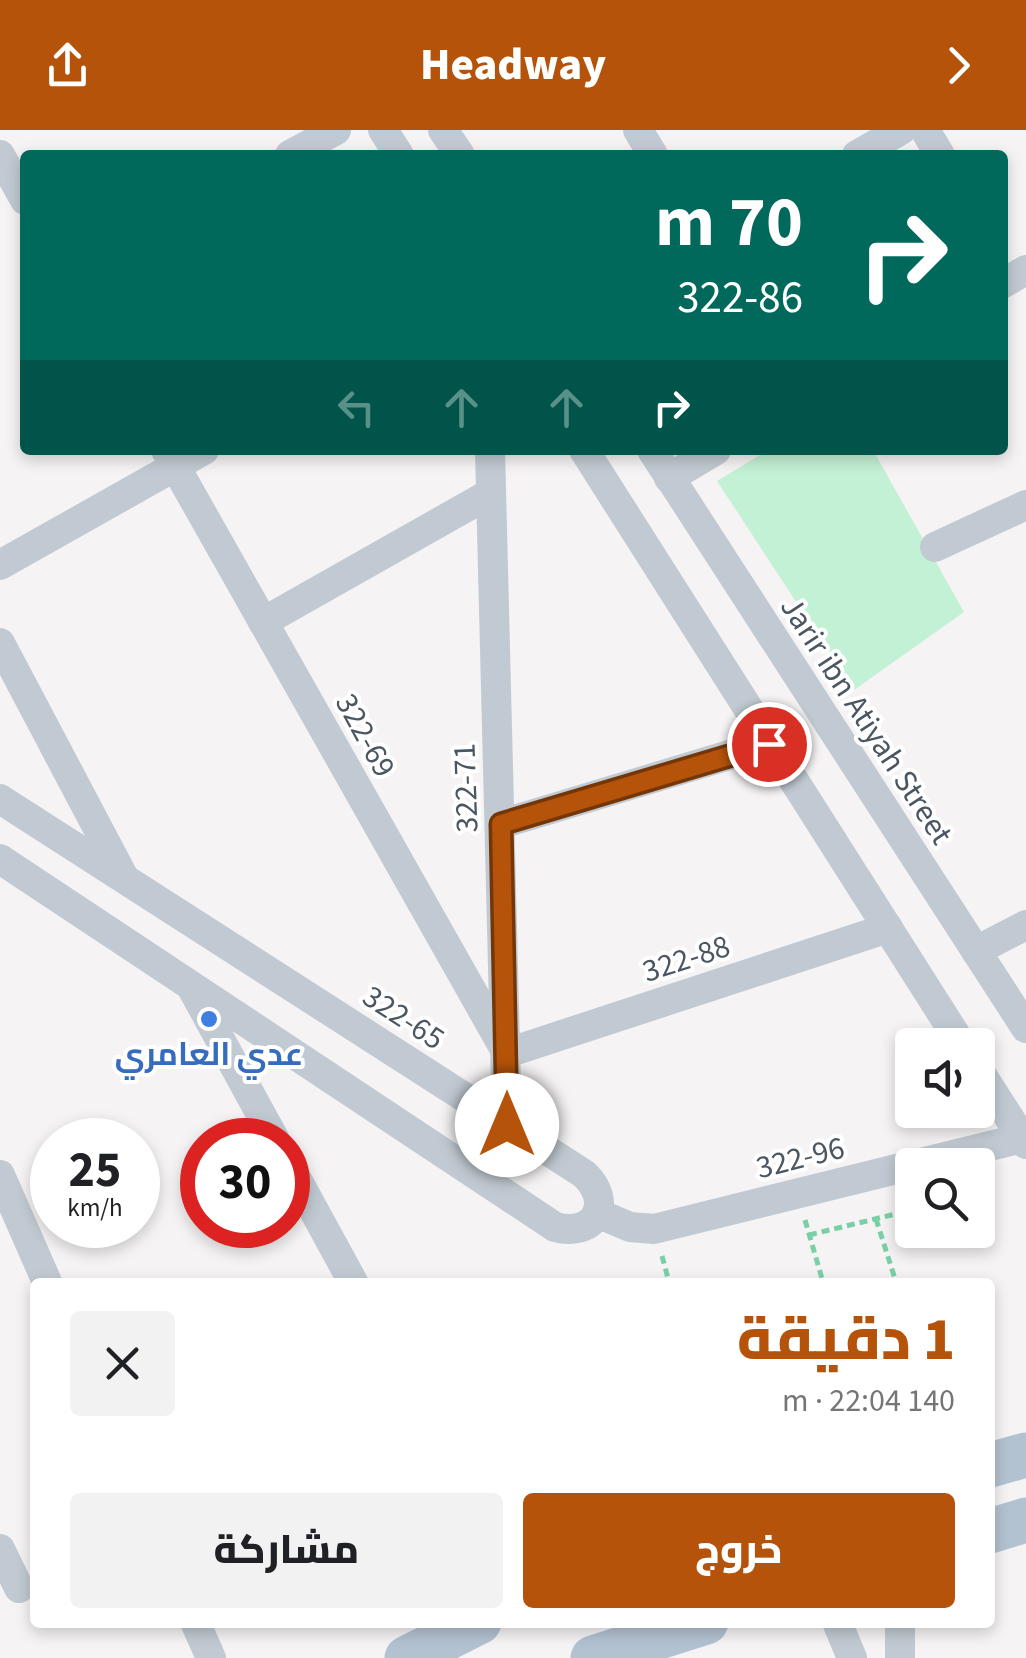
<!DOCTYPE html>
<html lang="ar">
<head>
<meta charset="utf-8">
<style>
  :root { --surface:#fff; --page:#f2f2f2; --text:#202124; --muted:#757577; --accent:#b45309 }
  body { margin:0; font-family:"Source Sans 3",Cairo,sans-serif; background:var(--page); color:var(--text); direction:rtl; height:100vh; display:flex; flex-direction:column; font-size:38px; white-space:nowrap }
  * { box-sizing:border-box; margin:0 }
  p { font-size:32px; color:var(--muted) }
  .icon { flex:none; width:55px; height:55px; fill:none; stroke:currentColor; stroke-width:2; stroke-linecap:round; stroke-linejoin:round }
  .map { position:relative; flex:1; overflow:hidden; direction:ltr }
  .details { position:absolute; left:30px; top:1148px; width:965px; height:350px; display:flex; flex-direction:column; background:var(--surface); border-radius:10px; box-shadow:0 5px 15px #0003; direction:rtl }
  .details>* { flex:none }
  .banner { position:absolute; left:20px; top:20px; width:988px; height:305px; border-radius:10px; box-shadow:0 5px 15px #0003; direction:rtl; background:#00695c; color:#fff; overflow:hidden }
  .buttons { position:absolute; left:895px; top:898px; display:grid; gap:20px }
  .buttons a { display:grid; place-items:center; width:100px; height:100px; border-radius:10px; background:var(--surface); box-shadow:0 5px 15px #0003; font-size:50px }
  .speed { position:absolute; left:30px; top:988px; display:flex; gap:20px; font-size:50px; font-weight:700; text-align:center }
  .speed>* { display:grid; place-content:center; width:130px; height:130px; border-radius:50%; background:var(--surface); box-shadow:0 5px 15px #0003; line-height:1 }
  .speed small { font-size:25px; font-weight:400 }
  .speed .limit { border:15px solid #d22; background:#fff; color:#111 }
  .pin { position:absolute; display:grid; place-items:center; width:85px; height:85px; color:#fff; margin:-42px; border:5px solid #fff; border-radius:50%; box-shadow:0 2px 10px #0007 }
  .me { position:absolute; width:110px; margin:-55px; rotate:0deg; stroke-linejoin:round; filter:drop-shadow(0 0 8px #0008) }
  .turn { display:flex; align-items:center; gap:35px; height:210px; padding:0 40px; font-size:45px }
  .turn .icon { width:130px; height:130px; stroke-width:2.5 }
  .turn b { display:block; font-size:70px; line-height:85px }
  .lanes { display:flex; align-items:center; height:95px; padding:0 40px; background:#0003; justify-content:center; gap:50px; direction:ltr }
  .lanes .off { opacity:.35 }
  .round { display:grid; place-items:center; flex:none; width:105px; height:105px; border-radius:10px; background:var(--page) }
  .overview { display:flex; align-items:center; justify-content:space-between; height:170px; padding:0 40px }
  h1 { font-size:60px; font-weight:800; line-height:75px; color:var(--accent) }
  .primary-button { display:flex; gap:20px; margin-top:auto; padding:20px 40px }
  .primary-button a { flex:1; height:115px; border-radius:10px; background:var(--accent); color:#fff; font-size:40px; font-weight:800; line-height:115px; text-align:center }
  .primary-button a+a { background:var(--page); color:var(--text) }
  header { display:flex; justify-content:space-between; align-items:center; height:130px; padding:0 40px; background:var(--accent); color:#fff; font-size:45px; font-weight:800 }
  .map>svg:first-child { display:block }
  .green { fill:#c3f1d5 }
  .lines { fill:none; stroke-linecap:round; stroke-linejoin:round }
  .path { stroke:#7ad0a6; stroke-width:5; stroke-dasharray:8 5; stroke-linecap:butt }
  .street { stroke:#c1cad2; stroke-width:30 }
  .primary { stroke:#b3c2d1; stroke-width:45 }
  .route-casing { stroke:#753606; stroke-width:25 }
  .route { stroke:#b45309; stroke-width:18 }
  .shop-dot { fill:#3f7fe0; stroke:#fff; stroke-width:4 }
  .labels { text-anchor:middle; stroke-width:8; stroke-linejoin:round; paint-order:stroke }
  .street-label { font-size:32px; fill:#4a5661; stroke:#fff }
  .shop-label { font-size:32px; font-weight:bold; fill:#366cbe; stroke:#fff }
</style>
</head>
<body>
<header><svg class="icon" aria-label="forward" viewBox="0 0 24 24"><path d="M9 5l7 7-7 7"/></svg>Headway<svg class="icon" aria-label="share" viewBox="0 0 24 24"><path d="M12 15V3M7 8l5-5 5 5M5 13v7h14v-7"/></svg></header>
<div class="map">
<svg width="1026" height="1528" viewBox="0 0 1026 1528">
  <rect width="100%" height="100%" fill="#f5f3f3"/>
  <path class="green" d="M768 320H873L964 482 854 560 717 351Z"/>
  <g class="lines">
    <g class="path">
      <path d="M876 1089 896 1152"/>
      <path d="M805 1090 823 1152"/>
      <path d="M809 1105 912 1080"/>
      <path d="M662 1126 669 1152"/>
    </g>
    <g class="street">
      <path d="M383 0 399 25"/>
      <path d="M443 0 460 25"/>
      <path d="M638 0 653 25"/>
      <path d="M925 0 940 25"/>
      <path d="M0 25 25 70"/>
      <path d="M290 25 336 0"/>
      <path d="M857 25 901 0"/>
      <path d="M1002 154 1026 140"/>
      <path d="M166 320 507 923 888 798"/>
      <path d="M490 320 507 995"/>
      <path d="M584 320 962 915"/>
      <path d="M652 320 1026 898"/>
      <path d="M669 348 716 320"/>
      <path d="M935 417 1026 375"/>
      <path d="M0 435 204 320"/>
      <path d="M263 492 491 363"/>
      <path d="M0 513 122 744"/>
      <path d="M0 669 584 1044C614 1072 596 1108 555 1097L0 729"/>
      <path d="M501 694 769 613"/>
      <path d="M976 821 1026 795"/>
      <path d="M192 858 275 1010"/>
      <path d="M978 939 1026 1014"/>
      <path d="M288 1033 353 1152"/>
      <path d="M0 1045 47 1152"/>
      <path d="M597 1083 630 1097 654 1099 1022 1008"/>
      <path d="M0 1419 19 1458"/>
      <path d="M195 1492 211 1528"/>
      <path d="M837 1492 852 1528"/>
      <path d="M900 1492V1528"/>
    </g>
    <g class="primary">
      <path d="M990 1335 1026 1325"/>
      <path d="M990 1401 1026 1390"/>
      <path d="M407 1528 479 1492"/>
      <path d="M593 1528 706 1492"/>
    </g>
  </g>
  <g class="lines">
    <defs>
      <path id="route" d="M507 995 501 694 769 614"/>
    </defs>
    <use href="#route" class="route-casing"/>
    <use href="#route" class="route"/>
  </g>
  <circle class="shop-dot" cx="209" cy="889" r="10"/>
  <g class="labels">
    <g class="street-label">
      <text transform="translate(867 590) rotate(57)" y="11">Jarir ibn Atiyah Street</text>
      <text transform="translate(366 605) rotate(61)" y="11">322-69</text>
      <text transform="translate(465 658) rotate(-92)" y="11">322-71</text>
      <text transform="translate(686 828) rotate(-18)" y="11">322-88</text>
      <text transform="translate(404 887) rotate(33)" y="11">322-65</text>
      <text transform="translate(800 1027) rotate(-14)" y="11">322-96</text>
    </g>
    <g class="shop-label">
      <text x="209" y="935">عدي العامري</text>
    </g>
  </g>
</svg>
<div class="buttons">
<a><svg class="icon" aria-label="sound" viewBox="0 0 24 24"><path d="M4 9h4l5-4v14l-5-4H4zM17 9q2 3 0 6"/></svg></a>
<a><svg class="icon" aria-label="search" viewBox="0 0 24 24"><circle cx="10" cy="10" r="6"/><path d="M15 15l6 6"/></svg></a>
</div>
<div class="speed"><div>25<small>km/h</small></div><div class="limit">30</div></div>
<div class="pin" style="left:769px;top:614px;background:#d93025"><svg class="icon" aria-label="arrive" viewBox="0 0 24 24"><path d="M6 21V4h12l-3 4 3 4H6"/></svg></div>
<svg class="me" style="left:507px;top:995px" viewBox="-20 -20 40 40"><circle r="19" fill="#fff"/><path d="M0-13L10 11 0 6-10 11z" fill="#b45309"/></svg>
<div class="banner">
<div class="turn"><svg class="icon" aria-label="right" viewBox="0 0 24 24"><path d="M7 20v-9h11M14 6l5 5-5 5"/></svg><div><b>70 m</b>322-86</div></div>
<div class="lanes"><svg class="icon off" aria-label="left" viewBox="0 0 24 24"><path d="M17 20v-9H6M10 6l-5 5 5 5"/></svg><svg class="icon off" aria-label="ahead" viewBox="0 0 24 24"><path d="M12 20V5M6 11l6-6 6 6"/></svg><svg class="icon off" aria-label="ahead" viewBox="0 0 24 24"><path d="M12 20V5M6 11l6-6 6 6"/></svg><svg class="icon" aria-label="right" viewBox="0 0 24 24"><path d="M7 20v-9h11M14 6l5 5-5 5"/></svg></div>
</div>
<section class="details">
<div class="overview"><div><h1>1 دقيقة</h1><p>140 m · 22:04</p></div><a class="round"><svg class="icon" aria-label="close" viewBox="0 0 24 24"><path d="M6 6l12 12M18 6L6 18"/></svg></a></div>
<div class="primary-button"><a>خروج</a><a>مشاركة</a></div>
</section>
</div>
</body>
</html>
